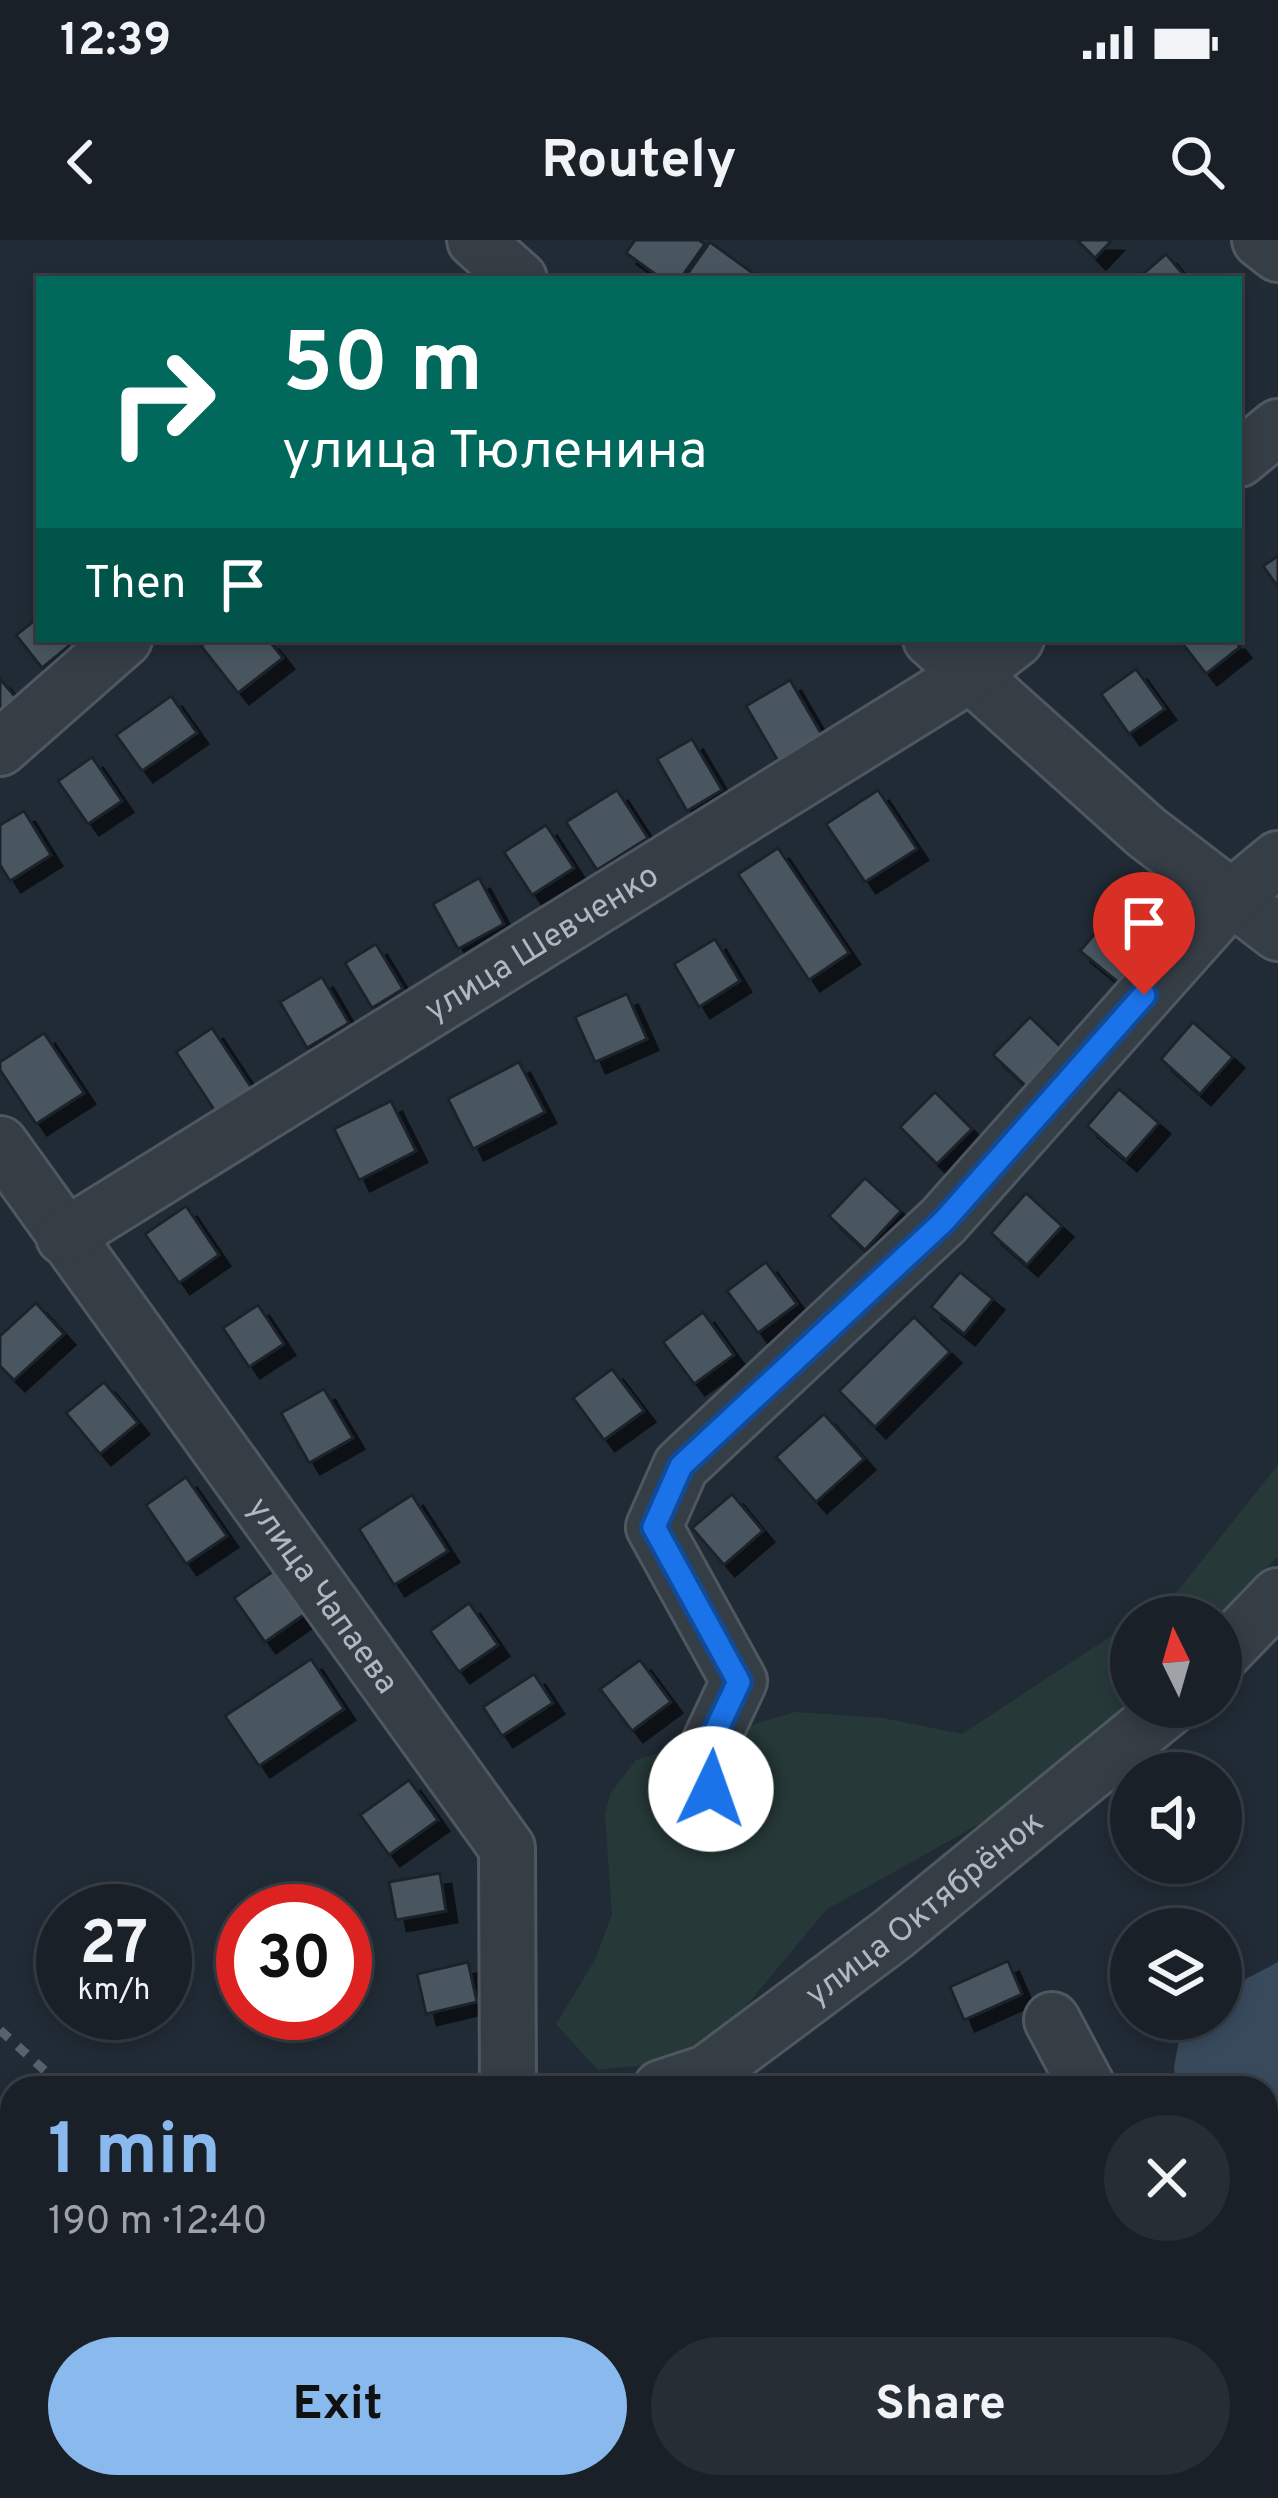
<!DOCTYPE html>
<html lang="en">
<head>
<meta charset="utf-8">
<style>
  :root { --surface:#192028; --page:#262d34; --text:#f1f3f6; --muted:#9fa3a8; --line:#373e45; --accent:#89b9ed }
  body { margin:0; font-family:Overpass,sans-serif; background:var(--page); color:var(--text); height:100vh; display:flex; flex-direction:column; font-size:45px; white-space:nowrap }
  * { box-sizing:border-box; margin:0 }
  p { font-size:39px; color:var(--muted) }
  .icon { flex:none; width:66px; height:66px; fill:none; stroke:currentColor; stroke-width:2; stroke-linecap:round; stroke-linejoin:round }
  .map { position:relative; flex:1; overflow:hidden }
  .panel { position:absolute; left:0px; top:1836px; width:1278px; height:423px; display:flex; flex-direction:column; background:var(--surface); border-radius:36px 36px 0 0; box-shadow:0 6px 18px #0003,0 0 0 3px var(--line) }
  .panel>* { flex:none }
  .guide { position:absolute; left:36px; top:36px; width:1206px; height:366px; border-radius:0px; box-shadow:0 6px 18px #0003,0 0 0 3px var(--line); background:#00695c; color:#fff; overflow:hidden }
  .needle { width:78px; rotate:355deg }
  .controls { position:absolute; left:1110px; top:1356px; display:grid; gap:24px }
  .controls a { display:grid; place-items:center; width:132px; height:132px; border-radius:50%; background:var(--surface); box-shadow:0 6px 18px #0003,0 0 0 3px var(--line); font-size:60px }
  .speed { position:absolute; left:36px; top:1644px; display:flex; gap:24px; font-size:60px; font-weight:700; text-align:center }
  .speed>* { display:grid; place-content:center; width:156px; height:156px; border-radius:50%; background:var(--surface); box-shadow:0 6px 18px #0003,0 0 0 3px var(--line); line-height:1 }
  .speed small { font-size:30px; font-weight:400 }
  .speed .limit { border:18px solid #d22; background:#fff; color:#111 }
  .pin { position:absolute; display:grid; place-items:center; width:102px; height:102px; color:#fff; margin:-123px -51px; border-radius:50% 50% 50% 0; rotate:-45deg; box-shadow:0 0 12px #0007 }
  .pin .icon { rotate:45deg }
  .me { position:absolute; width:132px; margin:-66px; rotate:3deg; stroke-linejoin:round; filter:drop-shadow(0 0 9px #0008) }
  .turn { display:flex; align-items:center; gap:42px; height:252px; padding:0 48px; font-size:54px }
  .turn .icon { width:156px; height:156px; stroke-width:2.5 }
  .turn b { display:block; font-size:84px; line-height:102px }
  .then { display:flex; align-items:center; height:114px; padding:0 48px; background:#0003; gap:24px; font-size:45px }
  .round { display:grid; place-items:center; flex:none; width:126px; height:126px; border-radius:63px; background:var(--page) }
  .summary { display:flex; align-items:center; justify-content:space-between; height:204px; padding:0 48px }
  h1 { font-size:72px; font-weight:700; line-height:90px; color:var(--accent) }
  .button { display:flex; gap:24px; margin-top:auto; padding:24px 48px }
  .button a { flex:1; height:138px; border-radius:72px; background:var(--accent); color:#111; font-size:48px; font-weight:700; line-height:138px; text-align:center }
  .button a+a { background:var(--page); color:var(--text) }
  .status { display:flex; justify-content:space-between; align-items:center; height:84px; padding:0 60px; background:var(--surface); direction:ltr }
  .status svg { height:33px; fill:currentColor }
  header { display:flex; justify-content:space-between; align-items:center; height:156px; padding:0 48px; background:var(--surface); font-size:54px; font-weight:700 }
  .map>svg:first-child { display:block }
  .green { fill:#263938 }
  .water { fill:#384b5d }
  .building { fill:#4a5660; stroke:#1c242c; stroke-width:3; filter:url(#shadow) }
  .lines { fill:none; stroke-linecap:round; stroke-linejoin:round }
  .minor-casing { stroke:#4f5860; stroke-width:60 }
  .minor { stroke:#353d45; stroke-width:54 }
  .rail { stroke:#57626c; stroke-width:9; stroke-dasharray:12 12; stroke-linecap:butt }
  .route-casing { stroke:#114b97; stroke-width:30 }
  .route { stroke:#1a73e8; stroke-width:21 }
  .labels { text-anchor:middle; stroke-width:9; stroke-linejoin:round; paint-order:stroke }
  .street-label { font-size:33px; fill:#afb8c2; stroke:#1a222a }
</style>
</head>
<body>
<div class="status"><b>12:39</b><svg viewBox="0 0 49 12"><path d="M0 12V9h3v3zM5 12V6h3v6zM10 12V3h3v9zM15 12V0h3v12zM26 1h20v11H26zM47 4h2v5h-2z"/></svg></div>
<header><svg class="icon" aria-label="back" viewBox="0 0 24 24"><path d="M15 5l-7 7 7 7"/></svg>Routely<svg class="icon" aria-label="search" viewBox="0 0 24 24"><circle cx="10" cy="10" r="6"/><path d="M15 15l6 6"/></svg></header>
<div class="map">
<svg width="1278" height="2258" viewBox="0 0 1278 2258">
  <defs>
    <filter id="shadow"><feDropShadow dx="11" dy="11" stdDeviation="0" flood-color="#0009"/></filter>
  </defs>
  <rect width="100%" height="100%" fill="#212b35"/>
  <g class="green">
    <path d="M1278 1225V1316L1218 1377H1140L1176 1353Z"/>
    <path d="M1131 1383V1466L1123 1474 990 1578 826 1670 702 1819 598 1830 556 1784 595 1720 612 1674 605 1575 610 1554 636 1520 795 1472 883 1478 962 1494Z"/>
  </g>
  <path class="water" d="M1278 1722V1955L1266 1958V1848H1176L1174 1827 1183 1779H1221V1747L1242 1741Z"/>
  <g class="building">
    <path d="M635 0H699L705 4 680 39H662L626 13Z"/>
    <path d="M1077 0H1112L1095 18Z"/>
    <path d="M710 2 761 39H684Z"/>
    <path d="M1166 14 1187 39H1137Z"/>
    <path d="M1278 316V347L1263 326Z"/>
    <path d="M39 377V399H64L69 406 42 428 16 395Z"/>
    <path d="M210 399H268L283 418 238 453 201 406Z"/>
    <path d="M1179 399H1234L1240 407 1206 434Z"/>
    <path d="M1136 429 1165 469 1129 494 1101 454Z"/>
    <path d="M0 439 24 467 0 488Z"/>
    <path d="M790 440 822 495 778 521 746 466Z"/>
    <path d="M171 456 197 493 142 531 116 495Z"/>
    <path d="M692 499 722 550 687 571 657 519Z"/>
    <path d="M92 517 122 561 88 584 58 541Z"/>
    <path d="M617 550 648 598 597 630 566 582Z"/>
    <path d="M878 550 917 609 865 642 826 584Z"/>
    <path d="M24 571 51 615 10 641 0 625V585Z"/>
    <path d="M546 585 574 628 532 655 504 612Z"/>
    <path d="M778 608 849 713 809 740 738 634Z"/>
    <path d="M479 638 504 684 458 709 433 664Z"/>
    <path d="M1114 671 1152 702 1118 742 1080 711Z"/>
    <path d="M715 699 740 741 699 767 674 724Z"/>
    <path d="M376 704 403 749 372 768 345 723Z"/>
    <path d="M322 737 349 783 307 808 280 762Z"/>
    <path d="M627 754 647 799 595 822 575 777Z"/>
    <path d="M1030 777 1065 811 1029 849 993 815Z"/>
    <path d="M1193 782 1233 817 1200 854 1161 819Z"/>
    <path d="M212 788 253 850 217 874 176 812Z"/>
    <path d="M44 793 84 853 36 884 0 830V822Z"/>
    <path d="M519 822 545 872 473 909 448 859Z"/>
    <path d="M1119 849 1159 883 1126 920 1087 886Z"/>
    <path d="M935 852 972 889 937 924 900 887Z"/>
    <path d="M391 861 416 911 359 940 334 889Z"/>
    <path d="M865 938 901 971 865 1010 829 976Z"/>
    <path d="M1026 953 1062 986 1027 1025 991 993Z"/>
    <path d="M186 966 219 1015 179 1043 145 994Z"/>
    <path d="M766 1022 797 1064 758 1093 727 1051Z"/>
    <path d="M960 1032 993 1059 964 1094 931 1067Z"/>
    <path d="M36 1063 64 1094 14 1140 0 1126V1096Z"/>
    <path d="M258 1065 284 1104 249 1127 223 1088Z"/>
    <path d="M703 1072 734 1115 694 1144 663 1102Z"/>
    <path d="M914 1077 950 1112 875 1187 839 1151Z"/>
    <path d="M612 1129 644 1171 604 1200 573 1158Z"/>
    <path d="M104 1142 138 1183 100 1214 66 1173Z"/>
    <path d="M324 1149 353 1198 309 1223 281 1173Z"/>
    <path d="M824 1174 864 1219 816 1262 776 1217Z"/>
    <path d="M186 1237 227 1296 186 1324 146 1265Z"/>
    <path d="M732 1254 763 1291 724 1325 692 1288Z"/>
    <path d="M412 1255 448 1311 394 1345 359 1289Z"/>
    <path d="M275 1330 305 1374 265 1402 234 1358Z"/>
    <path d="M469 1363 498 1405 459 1432 430 1391Z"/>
    <path d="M311 1419 344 1469 259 1526 225 1476Z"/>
    <path d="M640 1420 671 1462 632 1491 600 1449Z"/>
    <path d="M534 1434 553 1463 502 1496 483 1467Z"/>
    <path d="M409 1540 438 1580 389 1615 360 1575Z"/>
    <path d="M440 1633 446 1671 396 1680 389 1642Z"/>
    <path d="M1008 1721 1022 1754 964 1780 950 1747Z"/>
    <path d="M468 1722 477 1762 426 1774 417 1734Z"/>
  </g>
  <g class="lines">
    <defs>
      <g id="minor">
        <path d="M475 0 519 39"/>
        <path d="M1260 0 1278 14"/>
        <path d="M1239 219 1278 187"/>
        <path d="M931 399 1146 592 1278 693"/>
        <path d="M0 508 124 399"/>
        <path id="s1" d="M0 904 507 1608 508 1848"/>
        <path id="s2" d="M64 997 971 434 1016 399"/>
        <path d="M1221 1415 1278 1356"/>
        <path d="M722 1576 701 1522 739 1441 654 1287 681 1226 943 981 1231 658 1278 619"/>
        <path d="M1052 1780 1088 1848"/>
        <path id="s3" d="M661 1848 707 1833 893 1694 1170 1467"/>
        <path d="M1266 2184 1278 2206"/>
      </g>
    </defs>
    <use href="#minor" class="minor-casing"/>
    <use href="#minor" class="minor"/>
    <g class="rail">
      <path d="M0 1790 64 1848"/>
      <path d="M348 2247 354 2258"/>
    </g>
  </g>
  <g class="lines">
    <defs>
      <path id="route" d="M711 1549 701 1522 739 1442 654 1287 681 1226 944 981 1144 755"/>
    </defs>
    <use href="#route" class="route-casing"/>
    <use href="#route" class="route"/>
  </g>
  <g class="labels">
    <g class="street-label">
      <text dy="12" stroke="none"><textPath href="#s2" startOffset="561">улица Шевченко</textPath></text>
      <text dy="12" stroke="none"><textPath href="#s1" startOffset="555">улица Чапаева</textPath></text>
      <text dy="12" stroke="none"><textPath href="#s3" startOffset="321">улица Октябрёнок</textPath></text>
    </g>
  </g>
</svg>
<div class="controls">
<a><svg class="needle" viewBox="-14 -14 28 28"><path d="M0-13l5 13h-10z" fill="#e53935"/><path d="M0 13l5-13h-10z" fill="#9fa3a8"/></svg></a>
<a><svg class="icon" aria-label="sound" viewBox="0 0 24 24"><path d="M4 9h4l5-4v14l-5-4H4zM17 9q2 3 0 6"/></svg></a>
<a><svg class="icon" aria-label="layers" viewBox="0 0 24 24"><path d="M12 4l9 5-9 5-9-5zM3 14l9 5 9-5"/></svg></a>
</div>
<div class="speed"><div>27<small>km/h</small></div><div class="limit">30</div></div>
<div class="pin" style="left:1144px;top:755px;background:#d93025"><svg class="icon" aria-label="arrive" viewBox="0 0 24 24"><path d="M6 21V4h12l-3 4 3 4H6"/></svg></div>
<svg class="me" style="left:711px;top:1549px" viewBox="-20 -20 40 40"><circle r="19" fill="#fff"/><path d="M0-13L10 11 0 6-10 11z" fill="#1a73e8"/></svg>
<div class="guide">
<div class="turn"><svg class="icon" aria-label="right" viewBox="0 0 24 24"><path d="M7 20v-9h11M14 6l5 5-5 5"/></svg><div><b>50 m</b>улица Тюленина</div></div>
<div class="then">Then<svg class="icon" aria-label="arrive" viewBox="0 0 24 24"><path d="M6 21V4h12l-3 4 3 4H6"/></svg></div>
</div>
<section class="panel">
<div class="summary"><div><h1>1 min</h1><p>190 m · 12:40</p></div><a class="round"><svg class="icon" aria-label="close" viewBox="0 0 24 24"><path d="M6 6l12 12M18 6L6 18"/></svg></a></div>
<div class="button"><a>Exit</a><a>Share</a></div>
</section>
</div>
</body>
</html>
